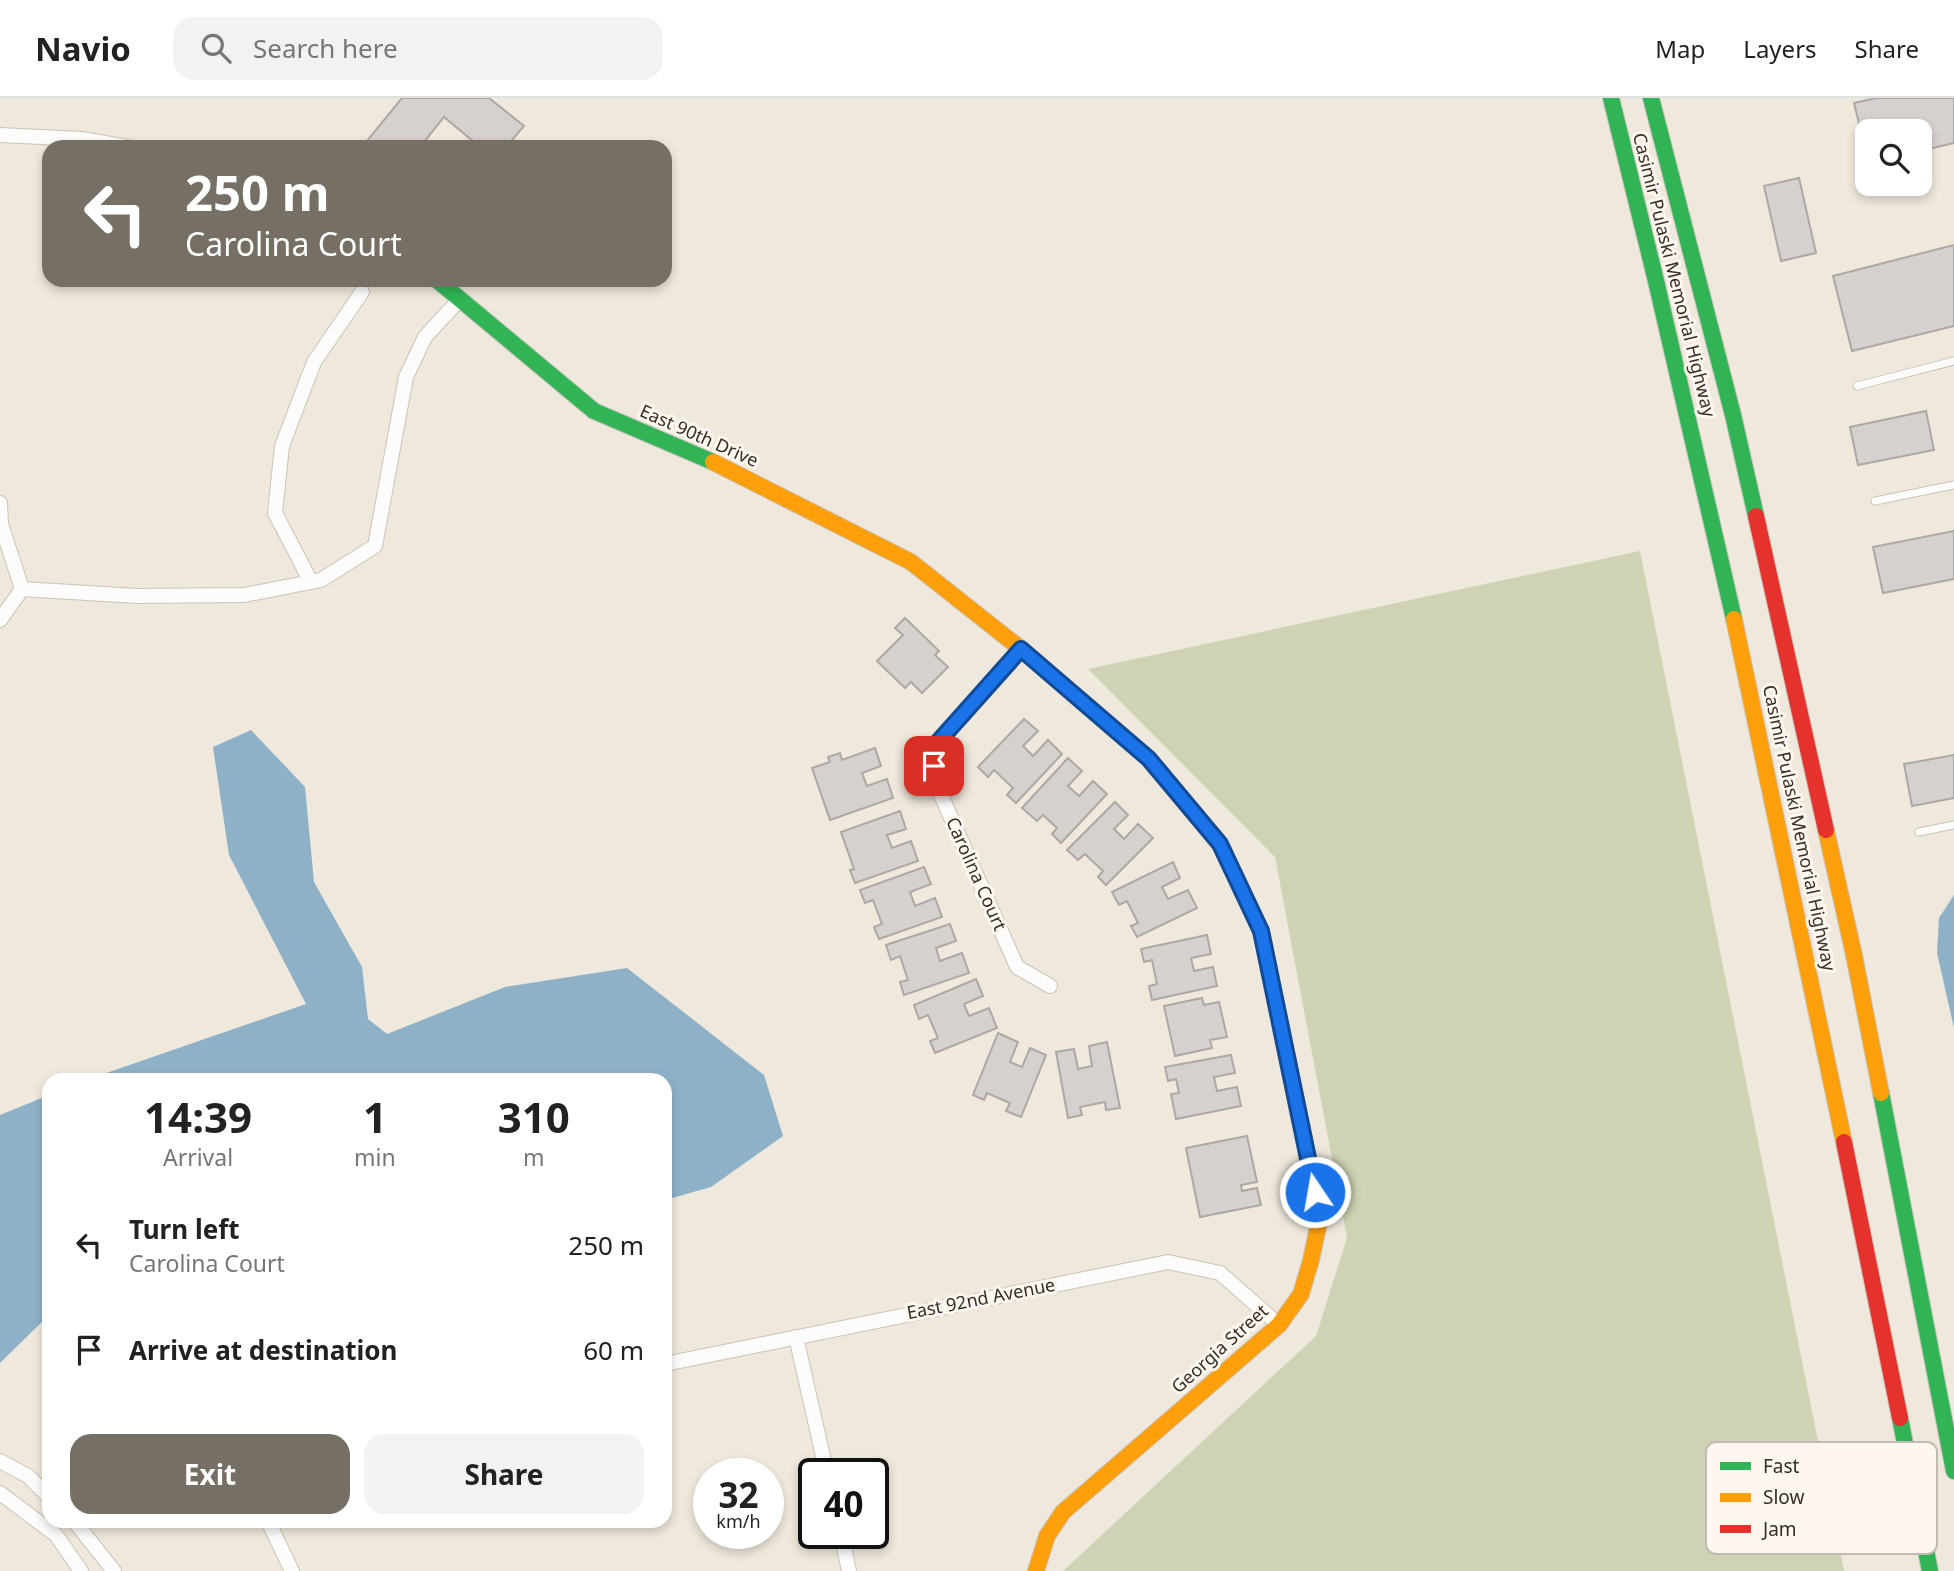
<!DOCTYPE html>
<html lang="en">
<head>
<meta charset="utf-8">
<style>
  :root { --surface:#fff; --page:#f2f2f2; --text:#222; --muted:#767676; --line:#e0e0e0; --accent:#756f66 }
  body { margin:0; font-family:"Noto Sans",sans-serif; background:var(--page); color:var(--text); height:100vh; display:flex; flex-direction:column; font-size:26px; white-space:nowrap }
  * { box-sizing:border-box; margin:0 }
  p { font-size:23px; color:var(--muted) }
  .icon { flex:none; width:38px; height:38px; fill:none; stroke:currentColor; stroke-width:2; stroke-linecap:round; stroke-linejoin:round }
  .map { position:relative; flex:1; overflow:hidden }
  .sheet { position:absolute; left:42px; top:975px; width:630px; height:455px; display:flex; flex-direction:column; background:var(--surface); border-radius:21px; box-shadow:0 4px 10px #0003 }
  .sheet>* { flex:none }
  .hud { position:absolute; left:42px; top:42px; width:630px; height:147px; border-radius:21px; box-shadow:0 4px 10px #0003; background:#756f66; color:#fff; overflow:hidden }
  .controls { position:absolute; left:1855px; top:21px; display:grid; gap:14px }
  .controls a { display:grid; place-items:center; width:77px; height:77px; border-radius:14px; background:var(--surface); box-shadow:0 4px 10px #0003; font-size:35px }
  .speed { position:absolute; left:693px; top:1360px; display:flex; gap:14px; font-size:35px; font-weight:700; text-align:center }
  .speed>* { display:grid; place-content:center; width:91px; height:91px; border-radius:50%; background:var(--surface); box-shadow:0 4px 10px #0003; line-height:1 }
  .speed small { font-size:18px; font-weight:400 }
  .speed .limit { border:4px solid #111; border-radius:10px; background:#fff; color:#111 }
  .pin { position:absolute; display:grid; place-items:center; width:60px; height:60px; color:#fff; margin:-30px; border-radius:14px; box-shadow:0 4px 10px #0006 }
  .me { position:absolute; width:77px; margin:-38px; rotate:348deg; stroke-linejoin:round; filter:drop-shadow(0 0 5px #0008) }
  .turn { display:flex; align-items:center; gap:24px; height:147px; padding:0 28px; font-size:32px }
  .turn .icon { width:91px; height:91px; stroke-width:2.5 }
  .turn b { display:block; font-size:49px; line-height:60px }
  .eta { display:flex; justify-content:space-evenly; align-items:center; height:119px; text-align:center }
  .eta b { font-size:42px; font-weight:700; line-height:49px }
  .button { display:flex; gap:14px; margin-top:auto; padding:14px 28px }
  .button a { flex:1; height:80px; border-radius:21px; background:var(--accent); color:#fff; font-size:28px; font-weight:700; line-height:80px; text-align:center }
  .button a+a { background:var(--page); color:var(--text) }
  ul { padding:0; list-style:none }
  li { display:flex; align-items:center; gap:21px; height:105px; padding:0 28px }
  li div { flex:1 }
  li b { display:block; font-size:26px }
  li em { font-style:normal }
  header { display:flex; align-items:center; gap:42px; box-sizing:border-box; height:98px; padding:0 35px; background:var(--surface); border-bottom:2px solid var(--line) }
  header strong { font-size:33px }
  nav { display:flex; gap:38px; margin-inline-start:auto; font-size:24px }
  .search { width:490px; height:63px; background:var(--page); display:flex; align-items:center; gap:18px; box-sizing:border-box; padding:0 24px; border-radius:21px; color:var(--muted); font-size:26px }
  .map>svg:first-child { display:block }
  .green { fill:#d0d2b4 }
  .water { fill:#8eb1c8 }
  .building { fill:#d6d0cf; stroke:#ada7a5; stroke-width:2 }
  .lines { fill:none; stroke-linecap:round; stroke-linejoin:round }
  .lane-casing { stroke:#c9c3bb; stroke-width:9 }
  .street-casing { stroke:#c9c3bb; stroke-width:16 }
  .fast-casing { stroke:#c9c3bb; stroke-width:18 }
  .slow-casing { stroke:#c9c3bb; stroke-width:18 }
  .jam-casing { stroke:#c9c3bb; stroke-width:18 }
  .lane { stroke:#fdfcfa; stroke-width:7 }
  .street { stroke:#fdfcfa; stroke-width:14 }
  .fast { stroke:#30b455; stroke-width:16 }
  .slow { stroke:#ff9f0a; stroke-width:16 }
  .jam { stroke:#e5322d; stroke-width:16 }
  .route-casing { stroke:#114b97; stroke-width:18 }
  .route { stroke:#1a73e8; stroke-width:12 }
  .labels { text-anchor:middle; stroke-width:6; stroke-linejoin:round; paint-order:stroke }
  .street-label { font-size:18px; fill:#342e26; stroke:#fdf7ef }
  .key { fill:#fdf7ef; stroke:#c1bbb3; stroke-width:2 }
  .key-label { font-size:19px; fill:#342e26 }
</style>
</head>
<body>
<header>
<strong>Navio</strong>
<div class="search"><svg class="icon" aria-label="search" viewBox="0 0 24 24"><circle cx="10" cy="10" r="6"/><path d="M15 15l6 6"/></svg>Search here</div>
<nav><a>Map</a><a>Layers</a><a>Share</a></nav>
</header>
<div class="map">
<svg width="1954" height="1473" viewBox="0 0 1954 1473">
  <rect width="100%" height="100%" fill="#efe8dc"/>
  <path class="green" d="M1640 453 1844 1473H1063L1316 1238 1347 1140 1275 759 1088 571Z"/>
  <g class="water">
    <path d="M251 632 305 689 314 784 362 869 368 921 387 936 505 889 627 870 764 977 783 1038 711 1089 665 1102V982H86L306 906 229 757 213 649Z"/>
    <path d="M1954 797V930L1937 855 1939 820Z"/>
    <path d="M49 997V1217L0 1265V1017Z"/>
  </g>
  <g class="building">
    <path d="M402 0H489L524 28 506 49H480L444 19 420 49H362Z"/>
    <path d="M1876 0H1954V45L1920 53V33H1867V58L1854 5Z"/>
    <path d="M1799 80 1816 155 1781 163 1764 88Z"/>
    <path d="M1954 147V228L1852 253 1833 178Z"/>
    <path d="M1926 313 1934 352 1858 367 1850 329Z"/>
    <path d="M1954 433V481L1883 495 1873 449Z"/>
    <path d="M905 520 939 553 935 557 948 569 922 595 911 584 905 590 877 563 903 537 895 530Z"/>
    <path d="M1024 621 1038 633 1023 648 1033 658 1048 642 1062 656 1016 705 1007 697 1013 690 994 672 988 679 978 669Z"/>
    <path d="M875 650 881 668 862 675 867 688 887 681 893 700 830 722 812 670 830 664 828 659 840 655 842 662Z"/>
    <path d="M1954 657V700L1912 708 1904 666Z"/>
    <path d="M1068 660 1082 673 1068 688 1079 698 1093 683 1107 696 1061 745 1052 736 1057 730 1043 717 1037 723 1022 710Z"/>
    <path d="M1115 704 1128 717 1114 731 1124 741 1138 726 1153 740 1106 787 1098 779 1103 773 1085 756 1078 762 1067 752Z"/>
    <path d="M900 713 906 731 887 737 892 750 911 743 918 763 855 785 850 772 854 771 841 734Z"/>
    <path d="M1173 764 1180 780 1162 789 1168 801 1188 792 1197 810 1137 839 1131 828 1138 825 1127 803 1119 807 1112 794Z"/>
    <path d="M924 769 931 786 910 794 915 808 935 800 942 819 879 841 874 829 882 826 873 802 865 805 860 792Z"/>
    <path d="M950 826 956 843 936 850 940 863 962 855 969 875 904 897 900 884 908 882 900 858 891 862 886 847Z"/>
    <path d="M1207 837 1211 856 1191 860 1194 873 1213 869 1217 888 1152 902 1149 888 1157 886 1152 862 1144 864 1141 851Z"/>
    <path d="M976 881 983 898 964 906 969 918 989 910 997 930 935 955 930 943 938 940 928 917 919 921 914 907Z"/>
    <path d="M1202 900 1204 907 1219 904 1227 939 1210 942 1212 950 1175 958 1164 908Z"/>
    <path d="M998 935 1018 944 1010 964 1022 969 1030 950 1046 957 1021 1019 1006 1013 1010 1005 987 995 984 1002 973 997Z"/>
    <path d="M1107 944 1120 1010 1106 1012 1105 1004 1080 1009 1082 1017 1068 1020 1056 954 1074 951 1078 971 1092 968 1089 948Z"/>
    <path d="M1231 957 1235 975 1214 979 1217 993 1237 989 1241 1008 1176 1021 1171 996 1179 995 1176 981 1168 983 1165 969Z"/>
    <path d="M1247 1038 1257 1084 1241 1087 1242 1093 1257 1090 1261 1107 1200 1119 1186 1050Z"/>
  </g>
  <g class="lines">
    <defs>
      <g id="lane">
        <path d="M1857 288 1954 263"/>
        <path d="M1875 403 1954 387"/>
        <path d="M1919 734 1954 727"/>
      </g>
      <g id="street">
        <path d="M0 37 82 41 127 49"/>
        <path d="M0 405 1 426 22 491 0 522"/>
        <path d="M311 484 275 415 282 348 314 264 362 194"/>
        <path d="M22 491 137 498 244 497 321 482 375 448 406 279 425 239 460 201"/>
        <path d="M1021 551 938 644 934 668 937 688 1017 869 1050 888"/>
        <path d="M796 1239 827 1376"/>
        <path d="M665 1266 1168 1164 1220 1175 1279 1227"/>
        <path d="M0 1363 28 1378 49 1399"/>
        <path d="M0 1395 56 1437 81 1473"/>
        <path d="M74 1423 114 1473"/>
        <path d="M268 1423 292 1473"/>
        <path d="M841 1435 849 1473"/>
      </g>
      <g id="fast">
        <path d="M1611 0 1656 183 1734 521"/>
        <path d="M1651 0 1733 317 1756 418"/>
        <path d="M437 182 594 313 713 364"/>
        <path d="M1881 995 1954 1373"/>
        <path d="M1900 1320 1930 1473"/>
      </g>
      <g id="slow">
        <path d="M713 364 911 464 1021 551 1146 658"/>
        <path d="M1734 521 1844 1044"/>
        <path d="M1826 732 1854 857 1881 995"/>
        <path d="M1036 1473 1047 1438 1063 1414 1279 1227 1301 1196 1311 1162 1320 1120 1313 1086"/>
      </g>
      <g id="jam">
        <path d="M1756 418 1826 732"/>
        <path d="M1146 658 1220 746 1261 833 1313 1086"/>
        <path d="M1844 1044 1900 1320"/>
      </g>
    </defs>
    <use href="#lane" class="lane-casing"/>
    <use href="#street" class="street-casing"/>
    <use href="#fast" class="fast-casing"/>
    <use href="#slow" class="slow-casing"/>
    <use href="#jam" class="jam-casing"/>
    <use href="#lane" class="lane"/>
    <use href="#street" class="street"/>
    <use href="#fast" class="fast"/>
    <use href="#slow" class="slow"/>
    <use href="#jam" class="jam"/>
  </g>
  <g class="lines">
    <defs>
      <path id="route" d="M934 668 938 644 1021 551 1149 661 1220 746 1261 833 1315 1094"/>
    </defs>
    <use href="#route" class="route-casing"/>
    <use href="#route" class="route"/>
  </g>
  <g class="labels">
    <g class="street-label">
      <text transform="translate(1674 177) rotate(76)" y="6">Casimir Pulaski Memorial Highway</text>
      <text transform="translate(699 338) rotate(24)" y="6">East 90th Drive</text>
      <text transform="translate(1799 730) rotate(78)" y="6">Casimir Pulaski Memorial Highway</text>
      <text transform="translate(976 776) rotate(66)" y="6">Carolina Court</text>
      <text transform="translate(981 1201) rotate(-11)" y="6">East 92nd Avenue</text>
      <text transform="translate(1220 1251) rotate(-42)" y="6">Georgia Street</text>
    </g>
  </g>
  <rect x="1706" y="1344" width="231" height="112" rx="10" class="key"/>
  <rect x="1720" y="1364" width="31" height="8" fill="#30b455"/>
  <rect x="1720" y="1395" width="31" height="9" fill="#ff9f0a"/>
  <rect x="1720" y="1427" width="31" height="8" fill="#e5322d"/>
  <g class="key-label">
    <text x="1763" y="1375">Fast</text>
    <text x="1763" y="1406">Slow</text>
    <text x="1763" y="1438">Jam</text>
  </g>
</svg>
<div class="controls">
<a><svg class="icon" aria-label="search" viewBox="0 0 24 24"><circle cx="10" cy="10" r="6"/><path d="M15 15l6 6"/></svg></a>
</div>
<div class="speed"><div>32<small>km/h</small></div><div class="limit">40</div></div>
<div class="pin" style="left:934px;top:668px;background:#d93025"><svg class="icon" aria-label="arrive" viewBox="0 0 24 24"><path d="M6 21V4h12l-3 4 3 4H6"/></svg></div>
<svg class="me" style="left:1315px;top:1094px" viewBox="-20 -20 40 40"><circle r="17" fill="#1a73e8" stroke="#fff" stroke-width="3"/><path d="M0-11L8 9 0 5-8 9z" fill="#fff"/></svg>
<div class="hud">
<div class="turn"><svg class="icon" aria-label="left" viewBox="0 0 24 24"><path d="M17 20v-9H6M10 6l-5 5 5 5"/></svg><div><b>250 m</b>Carolina Court</div></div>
</div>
<section class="sheet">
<div class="eta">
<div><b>14:39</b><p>Arrival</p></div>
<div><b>1</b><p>min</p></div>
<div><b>310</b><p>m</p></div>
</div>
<ul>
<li><svg class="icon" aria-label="left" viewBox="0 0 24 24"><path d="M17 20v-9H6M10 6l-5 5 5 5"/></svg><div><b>Turn left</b><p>Carolina Court</p></div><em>250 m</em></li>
<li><svg class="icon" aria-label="arrive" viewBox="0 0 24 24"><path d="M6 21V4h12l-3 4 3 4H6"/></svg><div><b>Arrive at destination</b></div><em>60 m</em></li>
</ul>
<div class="button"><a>Exit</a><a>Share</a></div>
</section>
</div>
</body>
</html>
